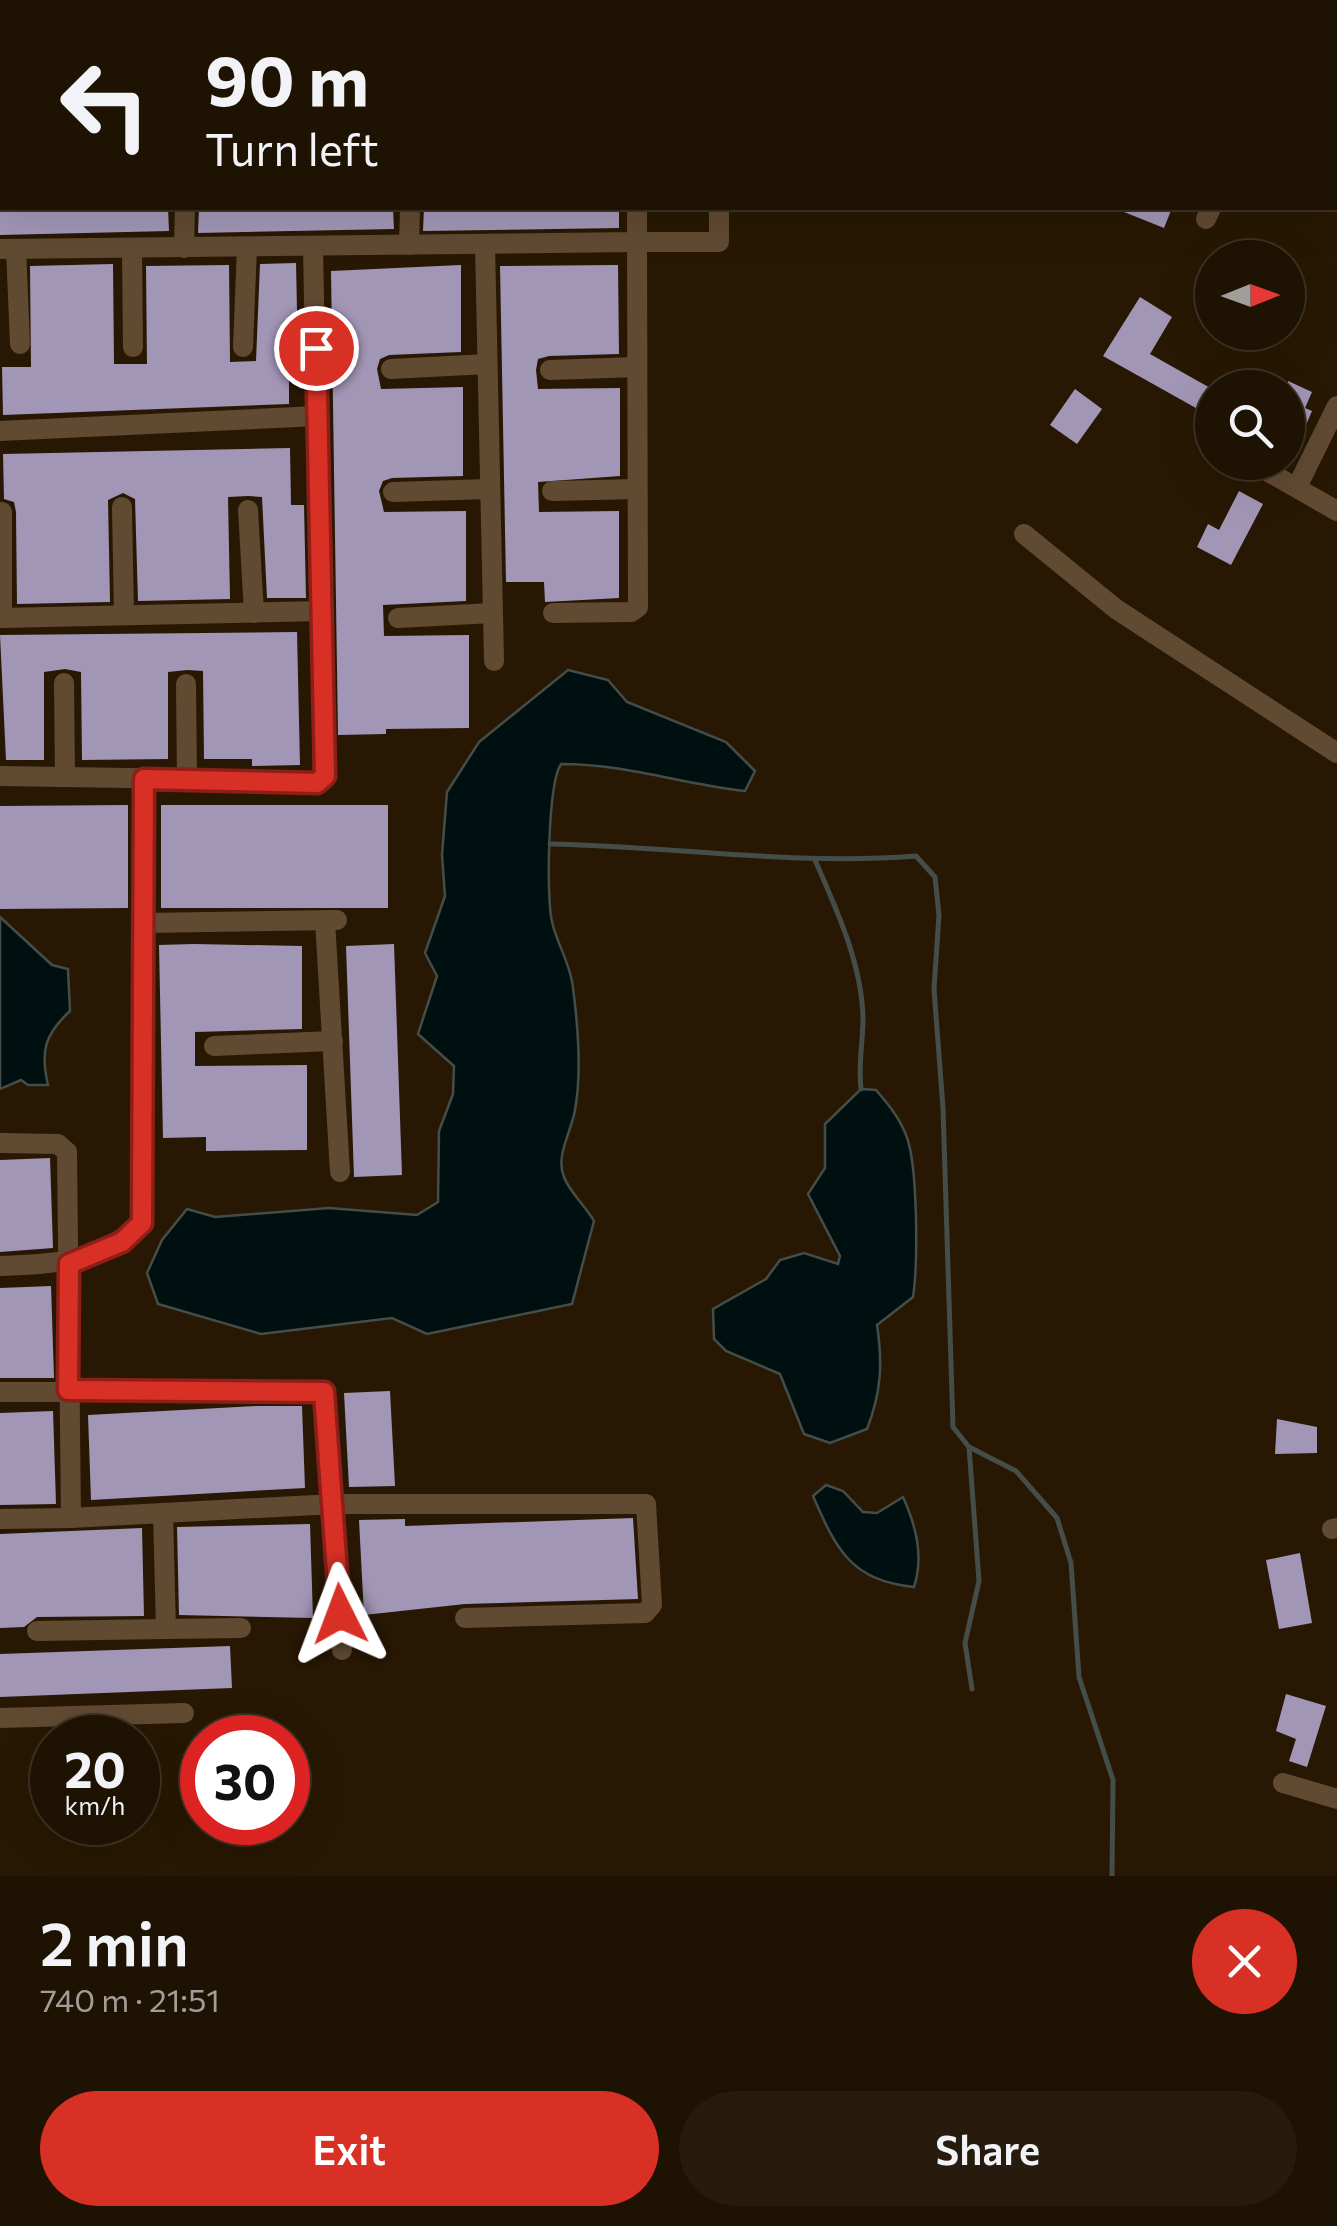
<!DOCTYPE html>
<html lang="en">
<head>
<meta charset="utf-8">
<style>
  :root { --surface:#1e1202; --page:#261b0c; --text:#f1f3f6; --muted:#a19e99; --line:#3c3224; --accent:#d93025 }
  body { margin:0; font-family:Commissioner,sans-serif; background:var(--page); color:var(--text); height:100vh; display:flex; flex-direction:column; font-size:38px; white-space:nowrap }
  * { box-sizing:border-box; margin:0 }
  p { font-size:32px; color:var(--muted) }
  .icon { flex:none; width:55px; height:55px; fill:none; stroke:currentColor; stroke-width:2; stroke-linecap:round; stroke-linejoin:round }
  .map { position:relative; height:1876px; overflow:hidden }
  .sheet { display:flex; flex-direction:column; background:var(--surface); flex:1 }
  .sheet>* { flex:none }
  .top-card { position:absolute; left:0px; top:0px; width:1338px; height:210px; box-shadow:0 10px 40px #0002,0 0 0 2px var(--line); background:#1e1202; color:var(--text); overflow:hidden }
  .needle { width:65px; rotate:89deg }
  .tools { position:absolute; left:1195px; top:240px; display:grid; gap:20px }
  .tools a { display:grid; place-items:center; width:110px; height:110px; border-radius:50%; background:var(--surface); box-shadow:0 10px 40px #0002,0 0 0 2px var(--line); font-size:50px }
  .speed { position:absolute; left:30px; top:1715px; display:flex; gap:20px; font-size:50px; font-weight:700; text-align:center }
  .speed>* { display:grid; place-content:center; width:130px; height:130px; border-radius:50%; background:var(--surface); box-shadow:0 10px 40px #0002,0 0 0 2px var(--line); line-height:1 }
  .speed small { font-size:25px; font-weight:400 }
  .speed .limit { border:15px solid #d22; background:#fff; color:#111 }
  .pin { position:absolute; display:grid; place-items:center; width:85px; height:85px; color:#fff; margin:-42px; border:5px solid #fff; border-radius:50%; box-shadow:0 2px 10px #0007 }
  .me { position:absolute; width:110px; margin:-55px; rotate:357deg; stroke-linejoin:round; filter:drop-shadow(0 0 8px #0008) }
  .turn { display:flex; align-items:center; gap:35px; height:210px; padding:0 40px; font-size:45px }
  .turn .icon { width:130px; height:130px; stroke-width:2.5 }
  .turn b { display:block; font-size:70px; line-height:85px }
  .round { display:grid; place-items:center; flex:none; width:105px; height:105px; border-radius:52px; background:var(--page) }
  .overview { display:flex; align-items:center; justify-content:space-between; height:170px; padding:0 40px }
  h1 { font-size:60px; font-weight:600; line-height:75px }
  .button { display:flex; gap:20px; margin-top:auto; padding:20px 40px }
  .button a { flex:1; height:115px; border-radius:60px; background:var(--accent); color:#fff; font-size:40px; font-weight:600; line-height:115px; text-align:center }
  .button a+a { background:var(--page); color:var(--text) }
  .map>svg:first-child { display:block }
  .water { fill:#001010; stroke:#454d49; stroke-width:2.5 }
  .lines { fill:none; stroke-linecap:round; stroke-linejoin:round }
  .stream { stroke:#454d49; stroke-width:5 }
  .building { fill:#a296b6 }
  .minor { stroke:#614a32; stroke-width:20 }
  .route-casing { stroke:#8d1f18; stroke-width:25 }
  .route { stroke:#d93025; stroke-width:18 }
</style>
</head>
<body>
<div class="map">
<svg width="1337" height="1876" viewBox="0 0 1337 1876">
  <rect width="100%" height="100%" fill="#281803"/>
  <g class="water">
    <path d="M568 670 608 680 627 702 726 742 755 771 745 791C681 784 627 764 561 764 548 783 546 896 552 922 557 944 571 965 573 988 578 1026 582 1072 575 1110 572 1130 555 1156 564 1177 569 1191 586 1207 594 1221L572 1304 427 1334 392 1318 261 1334 158 1304 147 1273 162 1240 187 1209 215 1217 329 1208 417 1215 438 1202 439 1131 453 1094 454 1066 418 1034 437 976 425 953 445 896 442 855 447 792 479 742Z"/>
    <path d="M0 917 52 965 68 969 70 1011C45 1034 40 1051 48 1085H28L21 1080 0 1089Z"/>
    <path d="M861 1089 876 1090C888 1104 899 1117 906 1135 918 1164 918 1264 913 1297L877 1325C883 1364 881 1393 867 1429L830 1443 804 1434 780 1374 726 1351 714 1339 713 1309 766 1279 780 1260 804 1253 838 1264 840 1256 808 1194 825 1168V1124Z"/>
    <path d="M826 1485 843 1491 863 1512 877 1513 903 1497C916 1526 924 1556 914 1587 851 1580 837 1551 813 1496Z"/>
  </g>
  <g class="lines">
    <g class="stream">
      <path d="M550 844C672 846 793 866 916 856L935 877 939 915 934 989 943 1108 953 1427 969 1447 1016 1471 1057 1518 1071 1563 1079 1677 1113 1780 1112 1876"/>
      <path d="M815 860C836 908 862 964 863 1018 863 1042 858 1064 861 1089"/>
      <path d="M969 1447 979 1581 965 1643 972 1689"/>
    </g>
  </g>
  <g class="building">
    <path d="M0 208H168L169 231 0 235Z"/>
    <path d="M199 208H393L394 229 198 233Z"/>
    <path d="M424 208H619V228L423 231Z"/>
    <path d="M1114 208H1172L1164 228Z"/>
    <path d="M296 263 298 358H289V404L3 415 2 367H31L30 266 113 264 114 364H147L146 266 229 265 230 362 256 361 260 264Z"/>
    <path d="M461 265V352L389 355 380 359 377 369 381 389 463 387V476L392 478 383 481 379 491 384 512 466 511V601L383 605 384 636 469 635V728L386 729V734L338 735 331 271Z"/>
    <path d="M618 265 619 354 549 356 538 359 536 370 538 389 620 388V476L538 482 539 512 619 511V598L545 602 544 582H506L500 266Z"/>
    <path d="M1140 297 1172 317 1150 354 1212 389V417L1103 356Z"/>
    <path d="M1288 381 1312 392 1305 408 1312 411 1288 467Z"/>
    <path d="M1075 389 1102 409 1077 444 1050 425Z"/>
    <path d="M290 448 291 505H304L306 598H267L262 497 248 496 228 497 230 599 138 601 135 499 123 493 108 500 110 602 17 604 16 512 14 502 4 499 3 454Z"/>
    <path d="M1239 491 1263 504 1231 565 1197 547 1208 524 1219 530Z"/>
    <path d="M297 632 300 765 252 766V759H204L203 671 187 670 168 672V759L82 760 81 672 65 669 44 672V760H6L0 635Z"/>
    <path d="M128 805V908L0 909V806Z"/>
    <rect x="161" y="805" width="227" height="103"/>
    <path d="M194 944 302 946V1029L195 1032V1066L307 1065V1150L206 1151V1137L163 1138 159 945Z"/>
    <path d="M394 944 402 1175 354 1177 346 946Z"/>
    <path d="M50 1158 53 1248 0 1252V1160Z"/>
    <path d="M51 1286 54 1378H0V1288Z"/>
    <path d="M390 1391 395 1486 349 1487 344 1393Z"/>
    <path d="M257 1406H302L305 1488 91 1500 88 1415Z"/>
    <path d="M53 1411 56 1504 0 1505V1413Z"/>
    <path d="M1277 1419 1317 1427V1453L1275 1454Z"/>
    <path d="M633 1518 638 1599 465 1604 364 1615 359 1520 405 1519V1526Z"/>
    <path d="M310 1524 313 1618 179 1615 177 1527Z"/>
    <path d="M142 1528 144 1616 37 1617 24 1627 0 1628V1534Z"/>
    <path d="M1300 1553 1312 1623 1279 1629 1266 1560Z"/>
    <path d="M230 1646 232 1688 0 1697V1654Z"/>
    <path d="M1286 1694 1326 1706 1307 1767 1289 1761 1296 1739 1276 1731Z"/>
  </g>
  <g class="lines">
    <g class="minor">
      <path d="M356 0V2"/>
      <path d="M448 0V2"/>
      <path d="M1301 2 1303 0"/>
      <path d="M0 59H2"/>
      <path d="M0 130H2"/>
      <path d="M1206 219 1211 208"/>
      <path d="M409 245 410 208"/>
      <path d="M485 245 494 661"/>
      <path d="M132 248 133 347"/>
      <path d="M184 248 185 208"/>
      <path d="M0 249 637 242V208"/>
      <path d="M16 249 20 344"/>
      <path d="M243 347 247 247"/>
      <path d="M391 369 487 364"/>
      <path d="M550 370 636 367"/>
      <path d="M0 431 317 416"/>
      <path d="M1251 462 1337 511"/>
      <path d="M1297 487 1337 406"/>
      <path d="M552 491 637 489"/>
      <path d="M393 492 490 489"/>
      <path d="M122 507 124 615"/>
      <path d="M248 510 254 613"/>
      <path d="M2 512V618"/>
      <path d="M1024 534 1116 609 1337 753"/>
      <path d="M553 613 631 612 638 607 637 242H719V208"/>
      <path d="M0 618 322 611"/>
      <path d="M398 618 492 613"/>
      <path d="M64 683 65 777"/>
      <path d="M186 684 187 780"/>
      <path d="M0 776 323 781 313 246"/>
      <path d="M325 921 340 1172"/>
      <path d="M144 923 337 920"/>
      <path d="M214 1046 333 1041"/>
      <path d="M0 1143 58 1144 67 1152 71 1518 163 1513 166 1629 37 1631"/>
      <path d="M0 1266C55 1264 99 1262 142 1223L144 779"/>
      <path d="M0 1392H325L342 1650"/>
      <path d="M163 1513 334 1504H646L652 1605 645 1613 465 1618"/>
      <path d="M0 1519 71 1518"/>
      <path d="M1332 1529 1337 1528"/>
      <path d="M166 1629 241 1628"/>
      <path d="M0 1718 184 1713"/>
      <path d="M1283 1783 1337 1799"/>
    </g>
  </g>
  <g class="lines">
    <defs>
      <path id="route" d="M316 348 325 776 317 783 144 779 142 1223 122 1242 69 1264 68 1390 324 1392 340 1614"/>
    </defs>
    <use href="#route" class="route-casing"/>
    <use href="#route" class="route"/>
  </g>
</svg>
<div class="tools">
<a><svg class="needle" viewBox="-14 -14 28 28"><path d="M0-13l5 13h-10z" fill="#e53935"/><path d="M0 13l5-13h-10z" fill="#a19e99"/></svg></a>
<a><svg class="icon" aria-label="search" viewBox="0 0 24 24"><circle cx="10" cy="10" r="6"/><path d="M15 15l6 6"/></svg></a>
</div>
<div class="speed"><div>20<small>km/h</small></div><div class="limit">30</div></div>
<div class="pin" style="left:316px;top:348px;background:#d93025"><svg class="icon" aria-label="arrive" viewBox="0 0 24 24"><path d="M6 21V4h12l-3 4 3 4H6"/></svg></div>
<svg class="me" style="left:340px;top:1614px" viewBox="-20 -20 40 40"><path d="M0-17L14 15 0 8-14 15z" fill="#d93025" stroke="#fff" stroke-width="4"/></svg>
<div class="top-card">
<div class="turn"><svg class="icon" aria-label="left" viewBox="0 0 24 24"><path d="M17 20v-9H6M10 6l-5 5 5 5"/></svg><div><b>90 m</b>Turn left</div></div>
</div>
</div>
<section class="sheet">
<div class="overview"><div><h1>2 min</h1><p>740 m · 21:51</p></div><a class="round" style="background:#d93025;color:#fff"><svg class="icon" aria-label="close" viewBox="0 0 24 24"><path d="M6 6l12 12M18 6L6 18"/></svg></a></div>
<div class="button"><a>Exit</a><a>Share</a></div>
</section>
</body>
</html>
